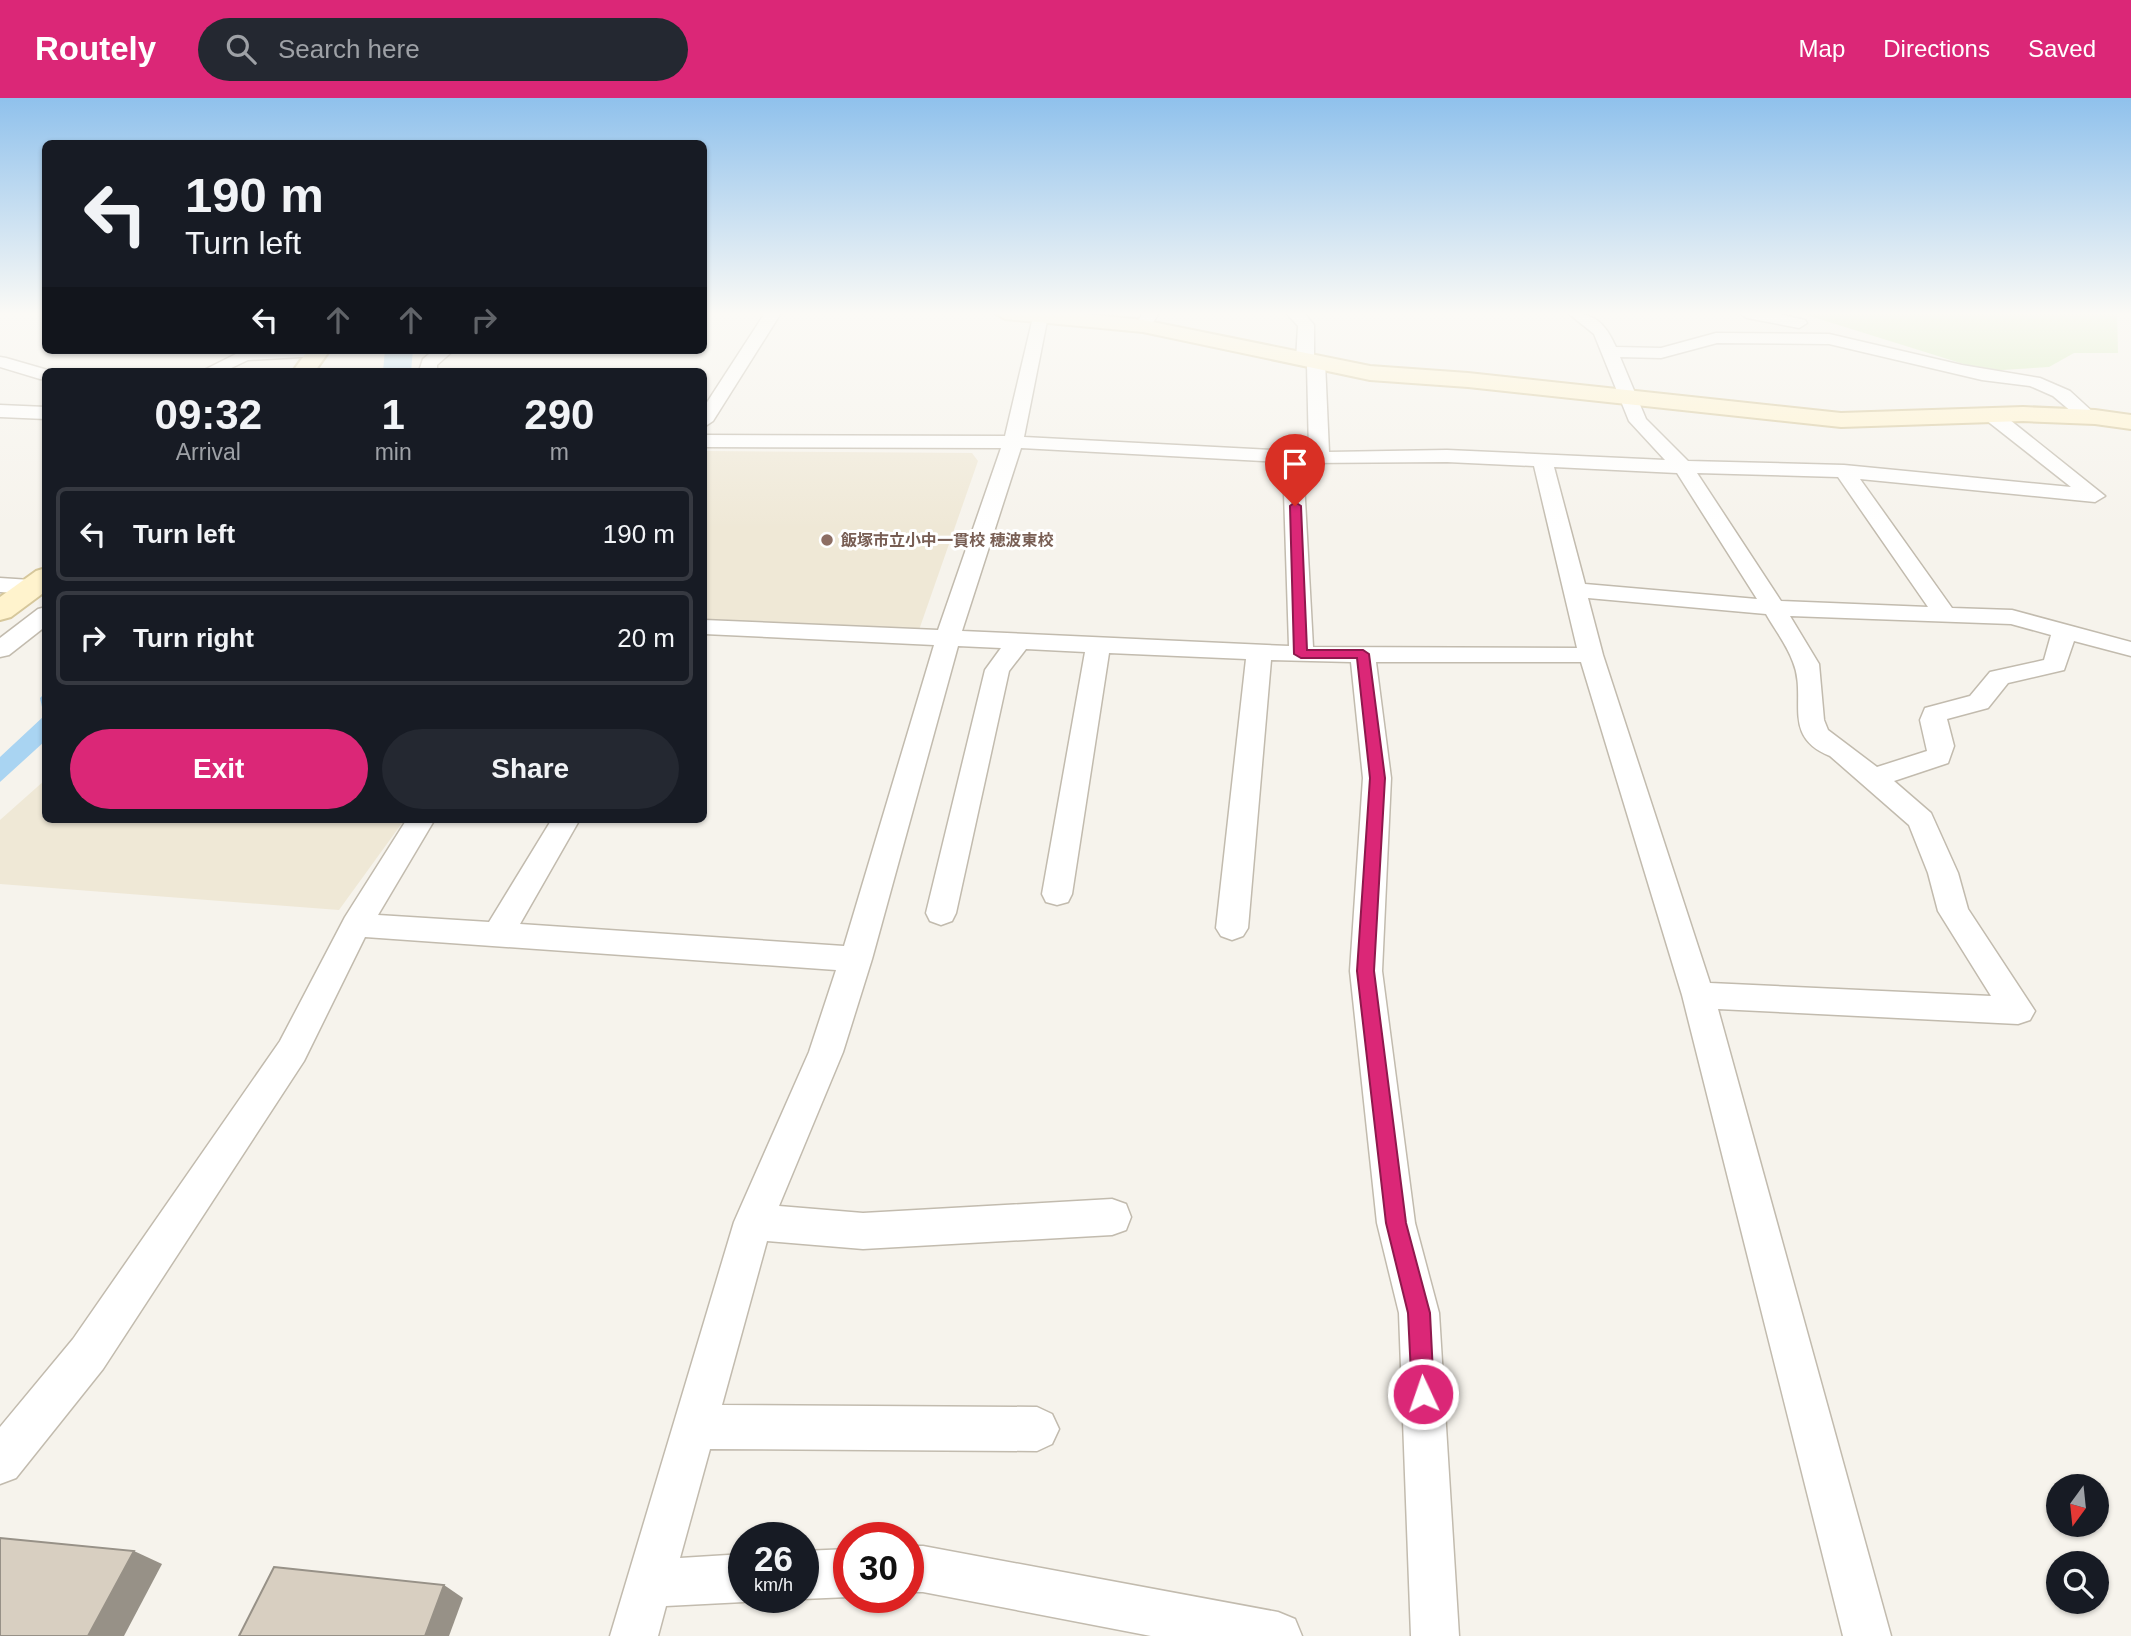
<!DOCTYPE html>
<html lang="en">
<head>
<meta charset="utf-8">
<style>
  :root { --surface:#171b24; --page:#242831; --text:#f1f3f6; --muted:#9ea1a6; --line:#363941; --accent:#db2777 }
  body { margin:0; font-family:Arial,"Noto Sans JP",sans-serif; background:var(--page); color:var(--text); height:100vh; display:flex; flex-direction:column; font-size:26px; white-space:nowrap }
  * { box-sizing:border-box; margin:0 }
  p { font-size:23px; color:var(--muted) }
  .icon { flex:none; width:38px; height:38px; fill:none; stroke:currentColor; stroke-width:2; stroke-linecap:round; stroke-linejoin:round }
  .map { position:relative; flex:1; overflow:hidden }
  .drawer { position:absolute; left:42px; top:270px; width:665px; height:455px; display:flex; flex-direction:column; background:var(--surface); border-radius:10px; box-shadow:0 2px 5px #0004 }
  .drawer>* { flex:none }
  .hud { position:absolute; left:42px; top:42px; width:665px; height:214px; border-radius:10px; box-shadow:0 2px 5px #0004; background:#171b24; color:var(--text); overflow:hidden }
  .needle { width:46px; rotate:195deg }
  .buttons { position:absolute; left:2046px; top:1376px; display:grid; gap:14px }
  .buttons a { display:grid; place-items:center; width:63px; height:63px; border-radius:50%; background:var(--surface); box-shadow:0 2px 5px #0004; font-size:35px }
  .speed { position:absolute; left:728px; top:1424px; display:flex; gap:14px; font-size:35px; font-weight:700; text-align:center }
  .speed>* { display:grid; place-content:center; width:91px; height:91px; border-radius:50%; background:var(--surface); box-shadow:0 2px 5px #0004; line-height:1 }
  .speed small { font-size:18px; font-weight:400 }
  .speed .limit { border:10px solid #d22; background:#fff; color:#111 }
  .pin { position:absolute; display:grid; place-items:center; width:60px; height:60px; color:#fff; margin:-72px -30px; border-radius:50% 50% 50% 0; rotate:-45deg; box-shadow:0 0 7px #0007 }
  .pin .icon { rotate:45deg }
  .me { position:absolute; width:77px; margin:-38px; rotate:357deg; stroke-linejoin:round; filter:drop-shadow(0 0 5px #0008) }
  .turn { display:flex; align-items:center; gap:24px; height:147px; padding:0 28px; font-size:32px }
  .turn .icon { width:91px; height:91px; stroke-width:2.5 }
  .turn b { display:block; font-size:49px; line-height:60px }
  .lanes { display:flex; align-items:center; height:66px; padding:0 28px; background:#0003; justify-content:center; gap:35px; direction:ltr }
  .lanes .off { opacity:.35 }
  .eta { display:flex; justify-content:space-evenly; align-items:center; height:119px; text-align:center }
  .eta b { font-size:42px; font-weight:600; line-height:49px }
  .button { display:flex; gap:14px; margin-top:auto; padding:14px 28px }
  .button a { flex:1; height:80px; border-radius:42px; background:var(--accent); color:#fff; font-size:28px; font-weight:600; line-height:80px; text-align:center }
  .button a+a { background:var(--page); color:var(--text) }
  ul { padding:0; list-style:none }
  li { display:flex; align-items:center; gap:21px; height:94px; margin:0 14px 10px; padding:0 14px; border:4px solid var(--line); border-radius:10px }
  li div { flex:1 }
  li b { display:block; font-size:26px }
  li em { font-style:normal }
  header { display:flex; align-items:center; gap:42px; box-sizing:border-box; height:98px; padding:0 35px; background:var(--accent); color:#fff }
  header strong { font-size:33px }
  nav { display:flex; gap:38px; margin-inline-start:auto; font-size:24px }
  .search { width:490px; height:63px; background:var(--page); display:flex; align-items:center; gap:18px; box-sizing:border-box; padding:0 24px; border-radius:38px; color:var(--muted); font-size:26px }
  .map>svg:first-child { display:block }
  .education { fill:#efe8d6 }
  .green { fill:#d2eab5 }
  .water { fill:#a9d4f2 }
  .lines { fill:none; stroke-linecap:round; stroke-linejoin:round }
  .street-casing { stroke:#c2bbae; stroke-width:3 }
  .secondary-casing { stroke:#d6c79b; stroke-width:4 }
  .street { fill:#fff; fill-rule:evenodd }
  .secondary { fill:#fff3cd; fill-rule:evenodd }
  .shaded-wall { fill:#979187 }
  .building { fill:#d8cfc1; stroke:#979187; stroke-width:2 }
  .route { fill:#db2777; stroke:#8e194d; stroke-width:2 }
  .education-dot { fill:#8d6e63; stroke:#fff; stroke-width:2.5 }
  .labels { text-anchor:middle; stroke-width:6; stroke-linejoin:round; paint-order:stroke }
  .far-education-label { font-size:16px; font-weight:bold; fill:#785e54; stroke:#fff; text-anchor:start }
</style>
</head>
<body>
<header>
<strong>Routely</strong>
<div class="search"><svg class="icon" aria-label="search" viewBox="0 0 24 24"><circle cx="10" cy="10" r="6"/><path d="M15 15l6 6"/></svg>Search here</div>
<nav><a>Map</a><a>Directions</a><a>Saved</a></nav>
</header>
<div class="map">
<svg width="2131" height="1538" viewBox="0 0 2131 1538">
  <rect width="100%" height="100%" fill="#f6f3ec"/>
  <g class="education">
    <path d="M704 353 972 355 978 363 919 532 704 522Z"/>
    <path d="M45 682 46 721H405L339 812 0 786V722Z"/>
  </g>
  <path class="green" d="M1800 215H2117L2118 255H2074L2049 269 1986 273Z"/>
  <g class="water">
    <path d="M385 252H413L411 273H383Z"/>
    <path d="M45 595V643L0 684V659L44 618 40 600Z"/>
  </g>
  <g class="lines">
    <defs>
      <g id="street">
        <path d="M765 215H781L713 323 704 329V309Z"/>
        <path d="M1034 215 1048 218 1024 339 1309 354 1307 267 1296 262 1298 228 1286 215H1304L1314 227V259L1325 264 1329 354 1447 352 1665 362 1629 323 1594 236 1568 215C1595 215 1605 225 1616 249L1661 250 1716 235 1829 236 1962 267 2040 280 2070 293 2095 316 2086 322 2079 320 2053 298 2030 288 1982 282 1829 246 1717 245 1661 260 1620 259 1646 321 1688 363 1844 367 2071 389 1986 322 1984 318 1986 314H2000L2105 398 2095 404 1860 381 1952 510 2012 512 2131 544V558L2074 543 2064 572 2008 585 1988 610 1947 621 1954 648 1948 665 1894 683 1931 715 1958 775 1968 811 2035 913 2030 922 2018 926 1718 911 1891 1538H1843L1682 897 1581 564H1376L1391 680 1382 873 1415 1125 1439 1215 1459 1538H1411L1399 1215 1377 1125 1350 873 1363 680 1351 564 1271 562 1248 830 1243 838 1232 842 1221 838 1216 830 1246 561 1109 555 1072 796 1068 804 1057 807 1046 804 1042 796 1085 554 1026 551 1009 573 956 815 952 823 941 827 930 823 926 815 985 572 1001 550 958 548 872 861 843 954 779 1108 863 1115 1112 1101 1126 1106 1131 1119 1126 1132 1112 1137 863 1151 767 1143 722 1307 1037 1309 1052 1316 1059 1331 1052 1346 1037 1353 710 1351 680 1460 744 1456V1500H753L744 1504 666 1508 658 1538H610L734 1124 809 954 836 872 365 839 304 963 103 1271 16 1380 0 1386V1329L73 1241 280 943 345 819 407 721H435L378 817 489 824 552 721H580L520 826 844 848 934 547 704 536V522L938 532 1001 350 704 349V337L1005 338ZM1021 350 1283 364 1289 548 962 533ZM1447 364 1534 368 1577 550 1313 549 1303 365ZM1554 369 1677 375 1757 501 1585 486ZM1697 375 1838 379 1928 509 1781 503ZM1588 500 1766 516C1775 532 1787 547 1793 564 1808 600 1780 638 1830 658L1909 727 1928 775 1938 813 1991 898 1710 885 1603 557ZM1790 518 2011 526 2051 537 2044 562 1990 574 1970 598 1925 610 1920 622 1927 653 1877 669 1828 632 1824 622 1819 566Z"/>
        <path d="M1143 215H1159L1149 231 1143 233 1135 228Z"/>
        <path d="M1739 215H1774L1805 222 1807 225 1799 230 1747 220Z"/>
        <path d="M244 252H326L327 253 318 258 248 262 225 273H202Z"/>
        <path d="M434 252H454L437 267V273H419L423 261Z"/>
        <path d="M0 259 6 260 51 273H46V282L40 281 0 269Z"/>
        <path d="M0 307 46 309V321L0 319Z"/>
        <path d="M0 480 31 482 42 489 31 496 0 494Z"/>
        <path d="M46 509V528L9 557 0 559V540L38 511Z"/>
        <path d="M908 1448H923L1278 1514 1295 1521 1302 1538H1151L923 1494H908Z"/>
        <path d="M849 1451V1499L803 1501 801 1500 803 1453Z"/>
      </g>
      <g id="secondary">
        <path d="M995 215H1076L1143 222 1370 268 1468 275 1841 315 2023 309 2095 312 2131 317V331L2095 326 2023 323 1841 329 1468 289 1370 282 1143 234 1005 221Z"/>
        <path d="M308 252H330L315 273H293Z"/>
        <path d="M46 470V493L11 519 0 522V499L36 473Z"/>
      </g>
    </defs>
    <use href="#street" class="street-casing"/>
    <use href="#secondary" class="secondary-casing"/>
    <use href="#street" class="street"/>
    <use href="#secondary" class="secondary"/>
  </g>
  <g class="shaded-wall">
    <path d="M134 1453 162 1466 124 1538H88Z"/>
    <path d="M444 1487 463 1500 449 1538H425Z"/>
  </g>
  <g class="building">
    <path d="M0 1440 134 1453 88 1538H0Z"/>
    <path d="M274 1469 444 1487 425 1538H239Z"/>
  </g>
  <linearGradient id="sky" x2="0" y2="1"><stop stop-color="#8fc1ec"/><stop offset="0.5" stop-color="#fbfaf6"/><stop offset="1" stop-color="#fbfaf6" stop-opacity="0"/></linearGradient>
  <rect width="2131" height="431" fill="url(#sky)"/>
  <path class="route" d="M1295 404 1301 408 1307 552H1363L1369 556 1385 680 1374 873 1406 1125 1430 1215 1434 1296 1431 1304 1423 1307 1415 1304 1412 1296 1408 1215 1386 1125 1357 873 1370 680 1357 560H1301L1294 556 1290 408Z"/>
  <circle class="education-dot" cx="827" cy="442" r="7"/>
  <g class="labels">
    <g class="far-education-label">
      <text x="841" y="448">飯塚市立小中一貫校 穂波東校</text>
    </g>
  </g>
</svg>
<div class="buttons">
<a><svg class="needle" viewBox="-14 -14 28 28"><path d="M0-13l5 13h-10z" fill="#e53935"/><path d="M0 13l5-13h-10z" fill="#9ea1a6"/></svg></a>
<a><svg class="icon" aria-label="search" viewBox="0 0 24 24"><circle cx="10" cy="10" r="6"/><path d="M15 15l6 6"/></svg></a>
</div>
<div class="speed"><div>26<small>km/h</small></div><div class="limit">30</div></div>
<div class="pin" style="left:1295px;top:408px;background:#d93025"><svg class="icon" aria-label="arrive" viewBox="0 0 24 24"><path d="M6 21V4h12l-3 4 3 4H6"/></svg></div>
<svg class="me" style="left:1423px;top:1296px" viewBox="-20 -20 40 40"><circle r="17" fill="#db2777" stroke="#fff" stroke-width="3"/><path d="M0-11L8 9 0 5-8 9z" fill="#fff"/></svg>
<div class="hud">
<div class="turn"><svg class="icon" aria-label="left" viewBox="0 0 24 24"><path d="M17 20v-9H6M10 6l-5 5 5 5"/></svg><div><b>190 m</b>Turn left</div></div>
<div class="lanes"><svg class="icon" aria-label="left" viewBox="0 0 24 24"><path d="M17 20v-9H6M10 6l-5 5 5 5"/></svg><svg class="icon off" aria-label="ahead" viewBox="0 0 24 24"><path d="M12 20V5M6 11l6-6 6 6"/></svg><svg class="icon off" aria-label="ahead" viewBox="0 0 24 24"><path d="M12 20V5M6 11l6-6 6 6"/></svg><svg class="icon off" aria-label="right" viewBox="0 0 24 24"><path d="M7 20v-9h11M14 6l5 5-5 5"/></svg></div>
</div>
<section class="drawer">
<div class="eta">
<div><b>09:32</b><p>Arrival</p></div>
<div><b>1</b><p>min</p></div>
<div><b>290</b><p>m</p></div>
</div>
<ul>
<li><svg class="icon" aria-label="left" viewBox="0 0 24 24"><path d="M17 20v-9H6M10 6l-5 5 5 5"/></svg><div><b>Turn left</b></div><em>190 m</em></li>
<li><svg class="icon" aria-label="right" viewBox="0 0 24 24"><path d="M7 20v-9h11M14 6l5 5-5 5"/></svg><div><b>Turn right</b></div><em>20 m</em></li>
</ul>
<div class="button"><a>Exit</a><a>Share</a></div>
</section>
</div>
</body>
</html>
